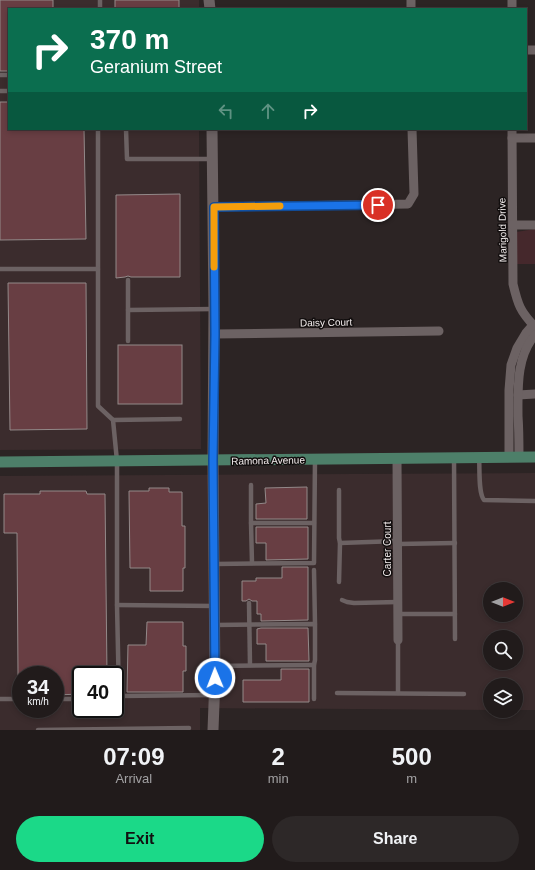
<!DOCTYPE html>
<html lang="en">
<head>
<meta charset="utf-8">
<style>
  :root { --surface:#211b1b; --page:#2d2828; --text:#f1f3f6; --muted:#a2a1a3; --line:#3e393a; --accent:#1bd988 }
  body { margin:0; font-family:Arial,sans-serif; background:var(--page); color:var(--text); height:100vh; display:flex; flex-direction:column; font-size:15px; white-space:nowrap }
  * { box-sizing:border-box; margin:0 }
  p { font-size:13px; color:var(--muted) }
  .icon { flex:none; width:22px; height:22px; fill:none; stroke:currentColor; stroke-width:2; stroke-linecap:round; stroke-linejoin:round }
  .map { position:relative; height:730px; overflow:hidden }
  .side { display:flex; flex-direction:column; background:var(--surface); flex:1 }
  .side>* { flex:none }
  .hud { position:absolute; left:8px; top:8px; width:519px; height:122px; border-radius:0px; box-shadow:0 2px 6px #0003,0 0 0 1px var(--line); background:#0b6e4f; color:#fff; overflow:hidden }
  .needle { width:26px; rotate:90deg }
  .tools { position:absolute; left:483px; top:582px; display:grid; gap:8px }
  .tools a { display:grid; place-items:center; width:40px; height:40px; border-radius:50%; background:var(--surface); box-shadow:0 2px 6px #0003,0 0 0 1px var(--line); font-size:20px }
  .speed { position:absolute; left:12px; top:666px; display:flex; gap:8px; font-size:20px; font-weight:700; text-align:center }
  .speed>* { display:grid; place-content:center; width:52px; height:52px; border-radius:50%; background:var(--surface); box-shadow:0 2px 6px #0003,0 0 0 1px var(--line); line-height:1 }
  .speed small { font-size:10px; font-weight:400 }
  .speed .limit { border:2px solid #111; border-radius:6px; background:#fff; color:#111 }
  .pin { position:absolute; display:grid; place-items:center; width:34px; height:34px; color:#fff; margin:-17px; border:2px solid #fff; border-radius:50%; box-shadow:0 1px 4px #0007 }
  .me { position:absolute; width:44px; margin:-22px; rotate:359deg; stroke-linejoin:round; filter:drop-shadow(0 0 3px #0008) }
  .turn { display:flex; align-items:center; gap:14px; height:84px; padding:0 16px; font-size:18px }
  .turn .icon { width:52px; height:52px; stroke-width:2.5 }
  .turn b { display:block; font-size:28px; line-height:34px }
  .lanes { display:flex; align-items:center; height:38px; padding:0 16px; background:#0003; justify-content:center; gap:20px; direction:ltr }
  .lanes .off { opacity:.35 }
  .eta { display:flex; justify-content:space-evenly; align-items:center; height:68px; text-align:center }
  .eta b { font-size:24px; font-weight:800; line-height:28px }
  .cta { display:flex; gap:8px; margin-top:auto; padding:8px 16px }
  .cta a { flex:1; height:46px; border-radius:24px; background:var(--accent); color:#111; font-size:16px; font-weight:800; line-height:46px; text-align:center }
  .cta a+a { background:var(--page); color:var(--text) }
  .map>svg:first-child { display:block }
  .built { fill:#3b2c2d; fill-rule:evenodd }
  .green { fill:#45282c }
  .building { fill:#683e43; stroke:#938989 }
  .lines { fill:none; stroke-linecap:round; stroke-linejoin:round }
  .service { stroke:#6c6263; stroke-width:4.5 }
  .minor { stroke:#6c6263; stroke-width:9 }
  .tertiary { stroke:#6c6263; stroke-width:11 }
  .secondary { stroke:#4d7f69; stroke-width:11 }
  .route-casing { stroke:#114b97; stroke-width:10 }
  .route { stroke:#1a73e8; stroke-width:7 }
  .slow { stroke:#f59e0b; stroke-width:7 }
  .labels { text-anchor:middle; stroke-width:3; stroke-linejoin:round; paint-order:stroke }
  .street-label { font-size:10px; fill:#f2ecec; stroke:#120e0e }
</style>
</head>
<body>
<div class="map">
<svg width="535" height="730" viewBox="0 0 535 730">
  <rect width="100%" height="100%" fill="#2c2424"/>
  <g class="built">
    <path d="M0 0H199V9H9V129H199L201 449 0 450Z"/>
    <path d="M535 473V710H516V685H490V710L200 708V730H0V476ZM490 589H516V615H490ZM490 637H516V663H490ZM21 675H55V709H21ZM81 675H115V709H81Z"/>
  </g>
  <path class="green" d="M535 229V264H517L516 232Z"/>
  <g class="building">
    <path d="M0 0H53V9H9V71H0Z"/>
    <rect x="115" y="0" width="64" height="9"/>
    <path d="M0 102H9V129H84L86 239 0 240Z"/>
    <path d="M180 194V277H131L128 276 125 277 116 278V195Z"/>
    <path d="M8 283H86L87 429 10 430Z"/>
    <rect x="118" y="345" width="64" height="59"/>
    <path d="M307 487V519H256V504L266 503 265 488Z"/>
    <path d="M149 488H169V492H182V526H185V568H183V591H150V568H130L129 491H149Z"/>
    <path d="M40 491H86L87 494H105L107 675H81V694L55 695V675H18L17 533H4V494H40Z"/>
    <path d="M256 527H308V559L266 560V543H256Z"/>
    <path d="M282 567H308V620L261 621V614H257V601H252L249 599 246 601H242V581H256V578H282Z"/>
    <path d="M147 622H183V646H186V671H183V692H127L128 645H146Z"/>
    <path d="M261 628H308L309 661H266V644H257V629Z"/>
    <path d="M281 669H309V702H243V680H281Z"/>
  </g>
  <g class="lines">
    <g class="service">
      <path d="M100 0V9"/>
      <path d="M0 75H9"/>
      <path d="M0 91H9"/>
      <path d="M98 129V269"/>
      <path d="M126 129 127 159H213"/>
      <path d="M0 269H98V406L113 420 117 461V605L119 696"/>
      <path d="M128 280V341"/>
      <path d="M128 310 214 309"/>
      <path d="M113 420 180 419"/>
      <path d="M479 457C480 468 478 493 484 500L535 501"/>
      <path d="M454 458 455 639"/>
      <path d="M251 485V523"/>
      <path d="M339 490V538L340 543 339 582"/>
      <path d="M340 543 398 541"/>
      <path d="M398 544 455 543"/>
      <path d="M252 563 251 523H314"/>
      <path d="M214 564 314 563 315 459"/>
      <path d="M314 570 315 624"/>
      <path d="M342 600 347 602 354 603 398 602"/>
      <path d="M249 603 250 665"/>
      <path d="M117 605 214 606"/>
      <path d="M398 614H455"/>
      <path d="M215 625 315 624V660L314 665V699"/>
      <path d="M215 666 314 665"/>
      <path d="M337 693 464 694"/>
      <path d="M398 693V640"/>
      <path d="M115 697 119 696 214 695"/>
      <path d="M0 699H21"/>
      <path d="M55 699H81"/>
      <path d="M38 730 189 728"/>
    </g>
    <g class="minor">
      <path d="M411 0V9"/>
      <path d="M512 9V0"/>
      <path d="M526 50H535"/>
      <path d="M512 129 513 284C518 305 520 311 535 327"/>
      <path d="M512 138H535"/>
      <path d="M214 207 408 204 414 194 412 129"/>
      <path d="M513 225H535"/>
      <path d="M215 334 439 331"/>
      <path d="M518 395 535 394"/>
      <path d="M509 457V390L511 365 517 348 526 333 533 325"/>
      <path d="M519 457C519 444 519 430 518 416 518 389 516 357 535 335"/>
      <path d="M397 458 398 640"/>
    </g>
    <g class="tertiary">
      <path d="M209 0 210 9"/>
      <path d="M212 129 214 309 213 460 215 678 213 730"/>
    </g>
    <path class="secondary" d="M0 462 535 457"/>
  </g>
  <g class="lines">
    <defs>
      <path id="route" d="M215 678 213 460 215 334 214 207 378 205"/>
    </defs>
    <use href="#route" class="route-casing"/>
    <use href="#route" class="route"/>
    <path class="slow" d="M214 267V207L280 206"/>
  </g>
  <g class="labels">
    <g class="street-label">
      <text transform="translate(502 230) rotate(-91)" y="4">Marigold Drive</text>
      <text transform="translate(326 322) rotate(-1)" y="4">Daisy Court</text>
      <text transform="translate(268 460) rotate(-1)" y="4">Ramona Avenue</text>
      <text transform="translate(387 549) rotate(-90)" y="4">Carter Court</text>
    </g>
  </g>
</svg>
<div class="tools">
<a><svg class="needle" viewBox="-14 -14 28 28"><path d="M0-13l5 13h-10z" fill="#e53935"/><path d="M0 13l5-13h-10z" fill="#a2a1a3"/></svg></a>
<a><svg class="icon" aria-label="search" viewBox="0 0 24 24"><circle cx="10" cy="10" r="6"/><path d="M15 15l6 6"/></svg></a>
<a><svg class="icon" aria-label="layers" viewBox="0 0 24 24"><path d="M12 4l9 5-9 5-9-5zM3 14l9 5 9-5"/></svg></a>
</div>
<div class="speed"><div>34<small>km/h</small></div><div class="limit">40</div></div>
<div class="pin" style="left:378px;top:205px;background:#d93025"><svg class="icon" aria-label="arrive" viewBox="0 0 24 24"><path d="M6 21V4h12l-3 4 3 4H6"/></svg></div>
<svg class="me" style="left:215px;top:678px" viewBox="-20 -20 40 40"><circle r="17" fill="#1a73e8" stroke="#fff" stroke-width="3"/><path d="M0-11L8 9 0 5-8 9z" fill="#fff"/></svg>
<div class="hud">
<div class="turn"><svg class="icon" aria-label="right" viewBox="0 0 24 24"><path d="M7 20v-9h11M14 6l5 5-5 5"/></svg><div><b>370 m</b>Geranium Street</div></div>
<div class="lanes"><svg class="icon off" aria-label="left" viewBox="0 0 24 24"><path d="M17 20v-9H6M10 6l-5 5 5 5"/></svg><svg class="icon off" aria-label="ahead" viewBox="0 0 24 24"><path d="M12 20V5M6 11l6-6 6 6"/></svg><svg class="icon" aria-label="right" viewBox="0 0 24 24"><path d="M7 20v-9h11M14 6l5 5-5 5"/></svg></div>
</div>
</div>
<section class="side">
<div class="eta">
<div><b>07:09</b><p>Arrival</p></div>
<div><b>2</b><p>min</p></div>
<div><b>500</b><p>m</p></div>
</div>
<div class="cta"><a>Exit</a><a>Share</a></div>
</section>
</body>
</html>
